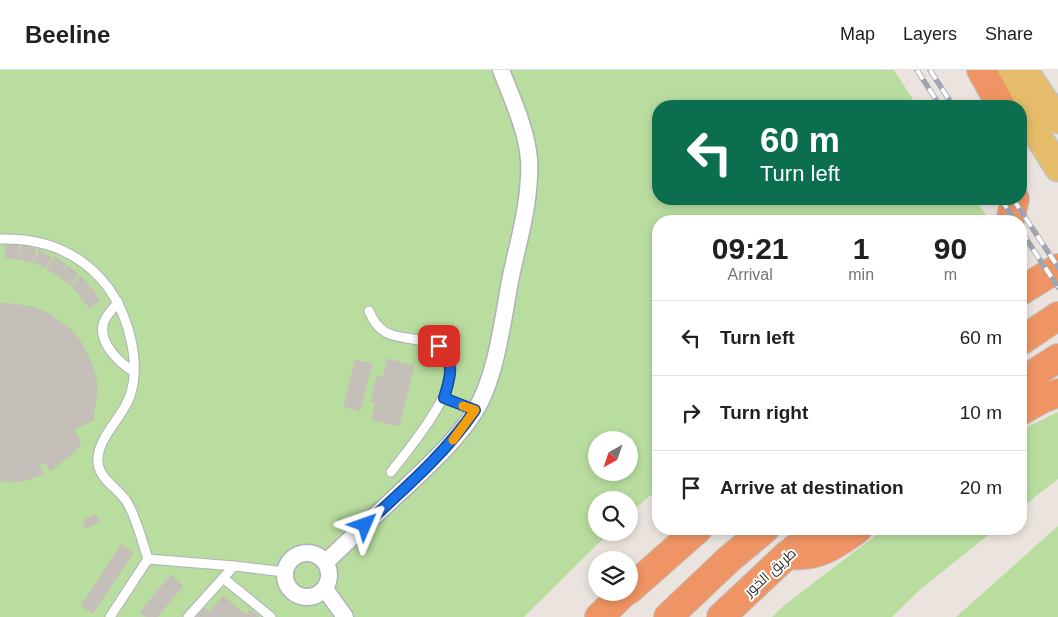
<!DOCTYPE html>
<html lang="en">
<head>
<meta charset="utf-8">
<style>
  :root { --surface:#fff; --page:#f6f6f6; --text:#202124; --muted:#757577; --line:#e0e0e0 }
  body { margin:0; font-family:Arial,Cairo,sans-serif; background:var(--page); color:var(--text); height:100vh; display:flex; flex-direction:column; font-size:19px; white-space:nowrap }
  * { box-sizing:border-box; margin:0 }
  p { font-size:16px; color:var(--muted) }
  .icon { flex:none; width:28px; height:28px; fill:none; stroke:currentColor; stroke-width:2; stroke-linecap:round; stroke-linejoin:round }
  .map { position:relative; flex:1; overflow:hidden }
  .details { position:absolute; left:652px; top:145px; width:375px; height:320px; display:flex; flex-direction:column; background:var(--surface); border-radius:20px; box-shadow:0 2px 8px #0003 }
  .details>* { flex:none }
  .guide { position:absolute; left:652px; top:30px; width:375px; height:105px; border-radius:20px; box-shadow:0 2px 8px #0003; background:#0b6e4f; color:#fff; overflow:hidden }
  .needle { width:32px; rotate:220deg }
  .buttons { position:absolute; left:588px; top:361px; display:grid; gap:10px }
  .buttons a { display:grid; place-items:center; width:50px; height:50px; border-radius:50%; background:var(--surface); box-shadow:0 2px 8px #0003; font-size:25px }
  .pin { position:absolute; display:grid; place-items:center; width:42px; height:42px; color:#fff; margin:-21px; border-radius:10px; box-shadow:0 2px 8px #0006 }
  .me { position:absolute; width:55px; margin:-28px; rotate:47deg; stroke-linejoin:round; filter:drop-shadow(0 0 4px #0008) }
  .turn { display:flex; align-items:center; gap:18px; height:105px; padding:0 25px; font-size:22px }
  .turn .icon { width:65px; height:65px; stroke-width:2.5 }
  .turn b { display:block; font-size:35px; line-height:42px }
  .eta { display:flex; justify-content:space-evenly; align-items:center; height:85px; text-align:center }
  .eta b { font-size:30px; font-weight:600; line-height:35px }
  ul { padding:0; list-style:none }
  li { display:flex; align-items:center; gap:15px; height:75px; padding:0 25px; border-top:1px solid var(--line) }
  li div { flex:1 }
  li b { display:block; font-size:19px }
  li em { font-style:normal }
  header { display:flex; align-items:center; gap:30px; box-sizing:border-box; height:70px; padding:0 25px; background:var(--surface); border-bottom:1px solid var(--line) }
  header strong { font-size:24px }
  nav { display:flex; gap:28px; margin-inline-start:auto; font-size:18px }
  .map>svg:first-child { display:block }
  .green { fill:#b9dd9f; fill-rule:evenodd }
  .building { fill:#c4bfb9; stroke:#c6c0b7 }
  .lines { fill:none; stroke-linecap:round; stroke-linejoin:round }
  .service-casing { stroke:#aeb1ba; stroke-width:11 }
  .minor-casing { stroke:#aeb1ba; stroke-width:19 }
  .primary-casing { stroke:#c3c3c3; stroke-width:29 }
  .motorway-casing { stroke:#c3c3c3; stroke-width:30 }
  .service { stroke:#fff; stroke-width:9 }
  .minor { stroke:#fff; stroke-width:16 }
  .primary { stroke:#e4bc6a; stroke-width:26 }
  .motorway { stroke:#ef9464; stroke-width:28 }
  .rail-casing { stroke:#a1a5b3; stroke-width:5.5 }
  .rail { stroke:#fff; stroke-width:4; stroke-dasharray:11; stroke-linecap:butt }
  .route-casing { stroke:#114b97; stroke-width:12 }
  .route { stroke:#1a73e8; stroke-width:9 }
  .slow { stroke:#f59e0b; stroke-width:9 }
  .labels { text-anchor:middle; stroke-width:4; stroke-linejoin:round; paint-order:stroke }
  .street-label { font-size:14px; fill:#2a2a2a; stroke:#fff }
</style>
</head>
<body>
<header>
<strong>Beeline</strong>
<nav><a>Map</a><a>Layers</a><a>Share</a></nav>
</header>
<div class="map">
<svg width="1058" height="547" viewBox="0 0 1058 547">
  <rect width="100%" height="100%" fill="#ebe4de"/>
  <g class="green">
    <path d="M0 0H894L917 36H659V129H975L986 145 984 151H659V418L629 444V430H596V462L609 463 524 547H0ZM596 370H629V402H596Z"/>
    <path d="M1058 342V409L1021 438V360Z"/>
    <path d="M1058 456V547H956Z"/>
    <path d="M884 459H996L923 517 892 547H772L786 534Z"/>
  </g>
  <g class="building">
    <path d="M6 174 19 176 18 189 5 187Z"/>
    <path d="M22 176 36 179 33 192 19 189Z"/>
    <path d="M39 181 51 187 45 198 34 192Z"/>
    <path d="M54 187 66 194 59 206 47 199Z"/>
    <path d="M68 196 78 204 70 215 59 206Z"/>
    <path d="M81 206 90 216 80 225 71 216Z"/>
    <path d="M91 218 100 230 89 238 80 226Z"/>
    <path d="M5 233 33 237 46 242 69 258 79 269 91 292 96 307 97 322 93 350 74 359 81 374 71 385 50 401 46 392 39 395 44 404 22 411 8 412 0 411V234Z"/>
    <path d="M387 289 414 296 399 356 372 349 376 332 371 331 377 306 383 308Z"/>
    <path d="M355 290 372 294 360 341 344 336Z"/>
    <path d="M94 445 98 447 99 452 87 458 85 457 83 454 84 450Z"/>
    <path d="M121 475 133 483 93 543 81 536Z"/>
    <path d="M171 505 183 516 157 547H146L140 542Z"/>
    <path d="M223 526 246 545 250 540 259 547H197L205 538 209 542Z"/>
  </g>
  <g class="lines">
    <defs>
      <g id="service">
        <path d="M0 169C67 167 116 204 131 270 135 288 136 308 130 326 122 349 96 368 98 393 100 410 119 419 127 432 137 449 142 471 148 489"/>
        <path d="M118 232C113 239 104 247 103 255 99 274 120 293 134 302"/>
        <path d="M369 241C383 275 405 263 433 274 486 293 407 380 391 402"/>
        <path d="M444 328 475 340"/>
        <path d="M148 489 234 496 285 502"/>
        <path d="M223 508 271 547"/>
        <path d="M110 547 148 489"/>
        <path d="M188 547 234 496"/>
      </g>
      <g id="minor">
        <circle cx="307" cy="505" r="22"/>
        <path d="M326 492C352 467 379 442 406 417 430 394 457 370 475 341 497 306 503 247 511 206 519 169 531 129 529 90 527 60 512 29 501 0"/>
        <path d="M325 519 345 547"/>
      </g>
      <g id="primary">
        <path d="M995 0 1019 36"/>
        <path d="M1024 0 1058 50"/>
        <path d="M1021 39 1058 98"/>
      </g>
      <g id="motorway">
        <path d="M981 0 1001 36"/>
        <path d="M1010 151 1015 129"/>
        <path d="M1021 221 1058 198"/>
        <path d="M1021 271 1058 246"/>
        <path d="M1021 312 1058 288"/>
        <path d="M1021 341 1042 329 1058 323"/>
        <path d="M787 485C818 488 834 476 858 459"/>
        <path d="M629 520 698 459"/>
        <path d="M599 547 625 522"/>
        <path d="M668 547 728 490 765 459"/>
        <path d="M721 547 787 485 820 459"/>
      </g>
    </defs>
    <use href="#service" class="service-casing"/>
    <use href="#minor" class="minor-casing"/>
    <use href="#primary" class="primary-casing"/>
    <use href="#motorway" class="motorway-casing"/>
    <use href="#service" class="service"/>
    <use href="#minor" class="minor"/>
    <use href="#primary" class="primary"/>
    <use href="#motorway" class="motorway"/>
    <defs>
      <g id="rail">
        <path d="M917 0 940 36"/>
        <path d="M930 0 953 36"/>
        <path d="M1001 129 1015 151"/>
        <path d="M1013 129 1058 197"/>
        <path d="M1021 161 1058 217"/>
      </g>
    </defs>
    <use href="#rail" class="rail-casing"/>
    <use href="#rail" class="rail"/>
  </g>
  <g class="lines">
    <defs>
      <path id="route" d="M365 455C404 419 445 384 475 340L444 328C450 308 456 293 439 276"/>
    </defs>
    <use href="#route" class="route-casing"/>
    <use href="#route" class="route"/>
    <path class="slow" d="M453 370 475 340 463 336"/>
  </g>
  <g class="labels">
    <g class="street-label">
      <text transform="translate(770 502) rotate(-42)" y="5">طريق الخور</text>
    </g>
  </g>
</svg>
<div class="buttons">
<a><svg class="needle" viewBox="-14 -14 28 28"><path d="M0-13l5 13h-10z" fill="#e53935"/><path d="M0 13l5-13h-10z" fill="#757577"/></svg></a>
<a><svg class="icon" aria-label="search" viewBox="0 0 24 24"><circle cx="10" cy="10" r="6"/><path d="M15 15l6 6"/></svg></a>
<a><svg class="icon" aria-label="layers" viewBox="0 0 24 24"><path d="M12 4l9 5-9 5-9-5zM3 14l9 5 9-5"/></svg></a>
</div>
<div class="pin" style="left:439px;top:276px;background:#d93025"><svg class="icon" aria-label="arrive" viewBox="0 0 24 24"><path d="M6 21V4h12l-3 4 3 4H6"/></svg></div>
<svg class="me" style="left:365px;top:455px" viewBox="-20 -20 40 40"><path d="M0-17L14 15 0 8-14 15z" fill="#1a73e8" stroke="#fff" stroke-width="4"/></svg>
<div class="guide">
<div class="turn"><svg class="icon" aria-label="left" viewBox="0 0 24 24"><path d="M17 20v-9H6M10 6l-5 5 5 5"/></svg><div><b>60 m</b>Turn left</div></div>
</div>
<section class="details">
<div class="eta">
<div><b>09:21</b><p>Arrival</p></div>
<div><b>1</b><p>min</p></div>
<div><b>90</b><p>m</p></div>
</div>
<ul>
<li><svg class="icon" aria-label="left" viewBox="0 0 24 24"><path d="M17 20v-9H6M10 6l-5 5 5 5"/></svg><div><b>Turn left</b></div><em>60 m</em></li>
<li><svg class="icon" aria-label="right" viewBox="0 0 24 24"><path d="M7 20v-9h11M14 6l5 5-5 5"/></svg><div><b>Turn right</b></div><em>10 m</em></li>
<li><svg class="icon" aria-label="arrive" viewBox="0 0 24 24"><path d="M6 21V4h12l-3 4 3 4H6"/></svg><div><b>Arrive at destination</b></div><em>20 m</em></li>
</ul>
</section>
</div>
</body>
</html>
